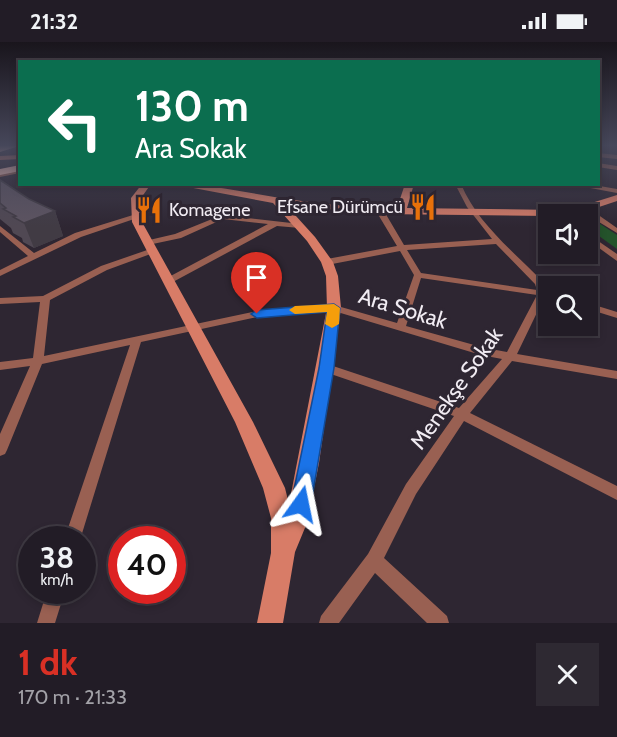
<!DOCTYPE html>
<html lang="tr">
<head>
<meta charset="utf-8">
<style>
  :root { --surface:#221c26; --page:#2e2932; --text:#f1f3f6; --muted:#a2a1a7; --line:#3f3a43; --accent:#d93025 }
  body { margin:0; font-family:Cabin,sans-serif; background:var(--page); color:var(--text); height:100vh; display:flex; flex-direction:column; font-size:22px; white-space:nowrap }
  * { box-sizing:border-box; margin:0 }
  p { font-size:20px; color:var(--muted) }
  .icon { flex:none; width:33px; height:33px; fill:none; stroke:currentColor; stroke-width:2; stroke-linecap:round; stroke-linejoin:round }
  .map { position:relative; height:581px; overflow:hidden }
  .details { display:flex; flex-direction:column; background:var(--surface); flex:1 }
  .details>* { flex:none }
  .banner { position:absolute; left:18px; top:18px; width:582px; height:126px; border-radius:0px; box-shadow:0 3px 9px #0003,0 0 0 2px var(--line); background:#0b6e4f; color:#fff; overflow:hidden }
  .tools { position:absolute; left:538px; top:162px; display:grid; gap:12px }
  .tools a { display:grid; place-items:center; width:60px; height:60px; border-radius:0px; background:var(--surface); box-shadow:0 3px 9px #0003,0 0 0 2px var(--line); font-size:30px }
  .speed { position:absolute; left:18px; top:484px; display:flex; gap:12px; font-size:30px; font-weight:700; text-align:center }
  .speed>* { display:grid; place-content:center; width:78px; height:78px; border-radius:50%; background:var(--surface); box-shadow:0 3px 9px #0003,0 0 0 2px var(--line); line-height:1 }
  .speed small { font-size:15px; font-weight:400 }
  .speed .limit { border:9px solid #d22; background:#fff; color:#111 }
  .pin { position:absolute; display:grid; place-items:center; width:51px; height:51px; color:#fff; margin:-62px -26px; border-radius:50% 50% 50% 0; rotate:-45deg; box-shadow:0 0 6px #0007 }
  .pin .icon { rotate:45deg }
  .me { position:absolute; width:66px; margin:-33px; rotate:12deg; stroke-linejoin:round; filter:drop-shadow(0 0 4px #0008) }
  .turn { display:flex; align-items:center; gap:21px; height:126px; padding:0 18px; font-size:27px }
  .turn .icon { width:78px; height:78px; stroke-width:2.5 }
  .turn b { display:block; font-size:42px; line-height:51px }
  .round { display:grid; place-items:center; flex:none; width:63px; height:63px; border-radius:0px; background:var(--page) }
  .head { display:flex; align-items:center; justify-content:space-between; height:102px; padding:0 18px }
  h1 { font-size:36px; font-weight:700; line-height:45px; color:var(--accent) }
  .status { display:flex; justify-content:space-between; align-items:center; height:42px; padding:0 30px; background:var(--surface); direction:ltr }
  .status svg { height:16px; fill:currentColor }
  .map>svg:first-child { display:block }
  .green { fill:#24532b }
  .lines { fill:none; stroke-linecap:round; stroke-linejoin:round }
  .street { fill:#996052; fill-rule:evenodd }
  .secondary { fill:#d87c67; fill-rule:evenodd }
  .highway { fill:#ffc4b6; fill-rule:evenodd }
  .wall { fill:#504853 }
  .shaded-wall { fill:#413b44 }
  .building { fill:#5d5461; stroke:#413b44; stroke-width:1.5 }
  .route { fill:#1a73e8; stroke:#114b97; stroke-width:1.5 }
  .slow { fill:#f59e0b }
  .labels { text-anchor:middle; stroke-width:6; stroke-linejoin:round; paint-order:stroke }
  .far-poi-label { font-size:18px; fill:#f1ecf3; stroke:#2e2632; text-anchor:end }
  .street-label { font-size:22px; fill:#f1ecf3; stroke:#2e2632 }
</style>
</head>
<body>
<div class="status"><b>21:32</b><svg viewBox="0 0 49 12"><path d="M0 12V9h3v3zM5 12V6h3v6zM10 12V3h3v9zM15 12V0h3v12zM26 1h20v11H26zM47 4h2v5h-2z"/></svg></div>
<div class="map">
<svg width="617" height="581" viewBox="0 0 617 581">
  <rect width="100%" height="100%" fill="#2e2632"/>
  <path class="green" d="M588 174 617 193V207L588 186Z"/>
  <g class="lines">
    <g class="street">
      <path d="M598 111 617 113V117L598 115Z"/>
      <path d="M598 121 617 124V128L598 125Z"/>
      <path d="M20 127V131L0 135V131Z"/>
      <path d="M455 142H461C477 181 514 210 542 239L549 249V255L545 254 517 312 617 329V337L512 319 470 371 617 444V458L464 379 416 452 384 516 447 574 449 581H427L375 531 339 581H319L321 574 368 512 406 442 454 374 322 329 320 326 322 323H330L459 366 502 317 481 313 334 269 257 275 141 300 80 498H64L130 303 42 322 7 408 5 412 0 414V392L30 324 0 328V320L33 316 40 260 0 262V256L43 254 101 224 153 206H156V210L107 228 50 258 44 314 257 269 334 263 397 281 414 233 400 209 327 223 323 220 327 217 397 204 376 169 380 167 384 169 404 203 492 197 467 165ZM496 202 535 242 537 248 421 231 407 208ZM421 236 537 253 507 310 485 306 406 284Z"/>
      <path d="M569 142H588L617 147V151Z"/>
      <path d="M581 165H587L617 186V191L581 169Z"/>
      <path d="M133 173 140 175 81 195 0 234V228L28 214 0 190V184L34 211 75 191Z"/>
      <path d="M222 173 300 182 304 184 300 186 277 184 171 241H165L163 239 165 237 268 182 223 177 181 196 148 203 144 201 145 199 175 192Z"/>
      <path d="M588 192 617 212V219L588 198Z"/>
      <path d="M588 261 617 270V276L588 267Z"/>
      <path d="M47 549H65L55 581H37Z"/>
    </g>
    <g class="secondary">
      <path d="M20 113V117L0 118V114Z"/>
      <path d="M142 142H151L141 156 142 180 253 380 285 446 289 462 327 266 326 234 321 220 307 199 273 161 172 142C210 142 248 151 286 157 323 162 360 166 397 166L405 142H414L407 166 558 168 582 164 617 153V159L584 170 549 174 380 172 286 163 315 195 333 220 338 234 341 266 319 421 307 481 295 510 283 581H257L271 511V476L263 446 235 380 132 180 131 156Z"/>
    </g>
    <g class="highway">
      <path d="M0 104H19L0 110Z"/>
      <path d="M20 123V129L0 133V127Z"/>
    </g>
  </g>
  <path class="wall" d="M0 138 29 157 55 169 63 194 34 206 23 200 22 196 13 191 11 186 0 177Z"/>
  <path class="shaded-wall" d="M55 169 63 194 34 206 24 181Z"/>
  <path class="building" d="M0 138 29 157 55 169 24 181 13 175 16 174 3 167 6 166 0 161Z"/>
  <linearGradient id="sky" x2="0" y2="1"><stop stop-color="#19151c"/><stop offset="0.56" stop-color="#46475a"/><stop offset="1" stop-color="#46475a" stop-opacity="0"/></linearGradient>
  <rect width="617" height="185" fill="url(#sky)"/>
  <path class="route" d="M334 262 340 266 334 326 311 462 308 469 301 471 294 469 291 462 319 326 327 270 257 276 251 272 257 268Z"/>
  <path class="slow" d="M334 262 340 266 339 282 332 286 325 282 327 270 295 272 289 268 295 264Z"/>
  <defs>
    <symbol id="restaurant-bare" viewBox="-9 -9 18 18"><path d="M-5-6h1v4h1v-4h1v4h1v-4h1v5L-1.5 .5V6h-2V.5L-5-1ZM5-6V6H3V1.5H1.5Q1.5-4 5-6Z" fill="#e8710a" stroke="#2e2632" stroke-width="2.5" paint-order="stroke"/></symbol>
  </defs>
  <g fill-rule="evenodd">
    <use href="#restaurant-bare" x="404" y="146" width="38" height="38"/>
    <use href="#restaurant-bare" x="130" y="149" width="38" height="38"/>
  </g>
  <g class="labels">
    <g class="far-poi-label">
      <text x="403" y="171">Efsane Dürümcü</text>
      <text x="169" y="174" text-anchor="start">Komagene</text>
    </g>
    <g class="street-label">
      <text transform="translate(403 266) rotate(17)" y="8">Ara Sokak</text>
      <text transform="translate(456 346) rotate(-55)" y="8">Menekşe Sokak</text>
    </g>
  </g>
</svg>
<div class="tools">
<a><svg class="icon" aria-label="sound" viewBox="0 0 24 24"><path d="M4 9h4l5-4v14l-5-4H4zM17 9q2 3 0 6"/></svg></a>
<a><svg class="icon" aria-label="search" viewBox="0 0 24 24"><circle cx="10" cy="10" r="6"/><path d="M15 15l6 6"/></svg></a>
</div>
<div class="speed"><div>38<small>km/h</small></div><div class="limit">40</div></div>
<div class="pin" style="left:257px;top:272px;background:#d93025"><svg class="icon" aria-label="arrive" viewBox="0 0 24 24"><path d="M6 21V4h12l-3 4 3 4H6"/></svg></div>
<svg class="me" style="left:301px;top:462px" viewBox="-20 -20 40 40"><path d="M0-17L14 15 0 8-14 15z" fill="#1a73e8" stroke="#fff" stroke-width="4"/></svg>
<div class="banner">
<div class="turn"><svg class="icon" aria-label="left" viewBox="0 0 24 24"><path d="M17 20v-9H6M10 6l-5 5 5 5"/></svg><div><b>130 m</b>Ara Sokak</div></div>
</div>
</div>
<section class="details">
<div class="head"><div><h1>1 dk</h1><p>170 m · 21:33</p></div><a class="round"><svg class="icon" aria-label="close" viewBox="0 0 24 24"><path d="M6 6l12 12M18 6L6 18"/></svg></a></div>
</section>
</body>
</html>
